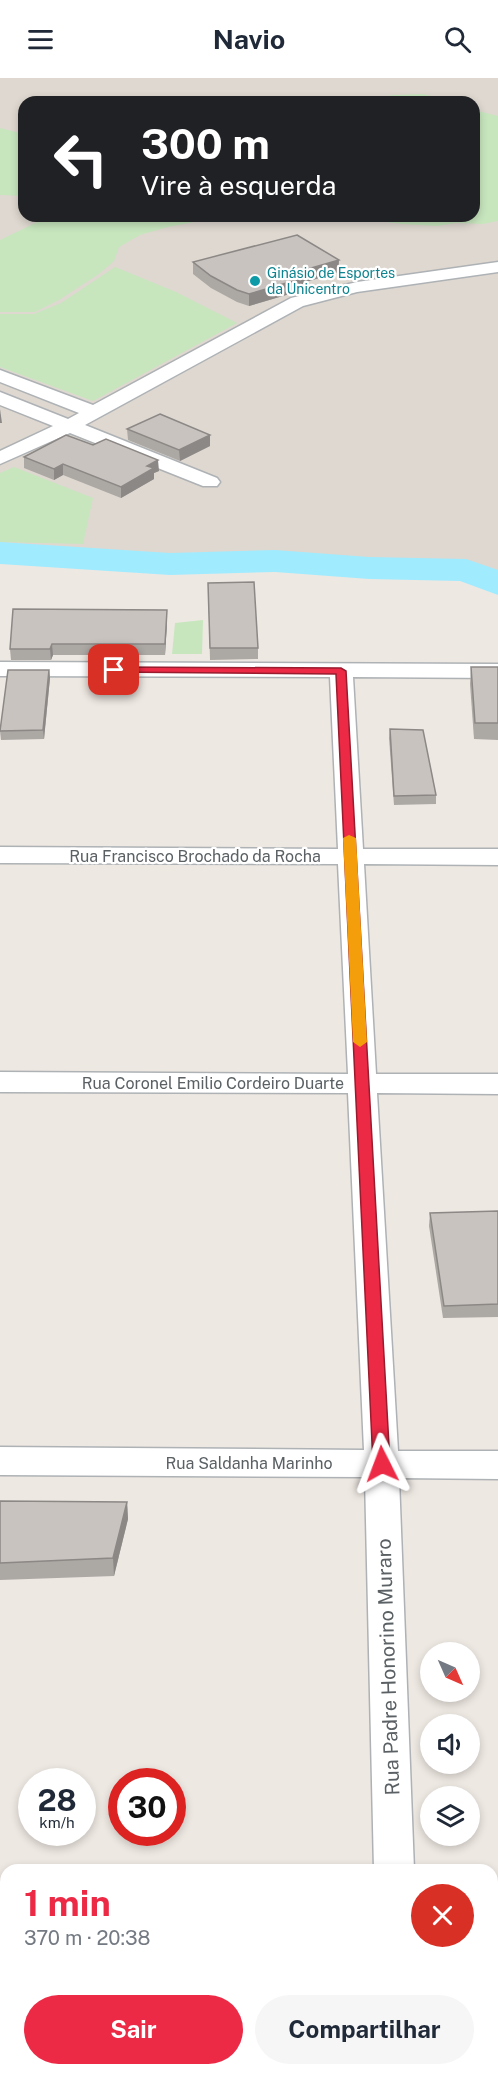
<!DOCTYPE html>
<html lang="pt">
<head>
<meta charset="utf-8">
<style>
  :root { --surface:#fff; --page:#f6f6f7; --text:#1f2937; --muted:#747a83; --accent:#ec2a46 }
  body { margin:0; font-family:"Public Sans",sans-serif; background:var(--page); color:var(--text); height:100vh; display:flex; flex-direction:column; font-size:22px; white-space:nowrap }
  * { box-sizing:border-box; margin:0 }
  p { font-size:20px; color:var(--muted) }
  .icon { flex:none; width:33px; height:33px; fill:none; stroke:currentColor; stroke-width:2; stroke-linecap:round; stroke-linejoin:round }
  .map { position:relative; flex:1; overflow:hidden }
  .sheet { position:absolute; left:0px; top:1786px; width:498px; height:212px; display:flex; flex-direction:column; background:var(--surface); border-radius:18px 18px 0 0; box-shadow:0 3px 9px #0003 }
  .sheet>* { flex:none }
  .guide { position:absolute; left:18px; top:18px; width:462px; height:126px; border-radius:18px; box-shadow:0 3px 9px #0003; background:#202124; color:#fff; overflow:hidden }
  .needle { width:39px; rotate:135deg }
  .controls { position:absolute; left:420px; top:1564px; display:grid; gap:12px }
  .controls a { display:grid; place-items:center; width:60px; height:60px; border-radius:50%; background:var(--surface); box-shadow:0 3px 9px #0003; font-size:30px }
  .speed { position:absolute; left:18px; top:1690px; display:flex; gap:12px; font-size:30px; font-weight:700; text-align:center }
  .speed>* { display:grid; place-content:center; width:78px; height:78px; border-radius:50%; background:var(--surface); box-shadow:0 3px 9px #0003; line-height:1 }
  .speed small { font-size:15px; font-weight:400 }
  .speed .limit { border:9px solid #d22; background:#fff; color:#111 }
  .pin { position:absolute; display:grid; place-items:center; width:51px; height:51px; color:#fff; margin:-26px; border-radius:12px; box-shadow:0 3px 9px #0006 }
  .me { position:absolute; width:66px; margin:-33px; rotate:357deg; stroke-linejoin:round; filter:drop-shadow(0 0 4px #0008) }
  .turn { display:flex; align-items:center; gap:21px; height:126px; padding:0 24px; font-size:27px }
  .turn .icon { width:78px; height:78px; stroke-width:2.5 }
  .turn b { display:block; font-size:42px; line-height:51px }
  .round { display:grid; place-items:center; flex:none; width:63px; height:63px; border-radius:32px; background:var(--page) }
  .overview { display:flex; align-items:center; justify-content:space-between; height:102px; padding:0 24px }
  h1 { font-size:36px; font-weight:700; line-height:45px; color:var(--accent) }
  .cta { display:flex; gap:12px; margin-top:auto; padding:12px 24px }
  .cta a { flex:1; height:69px; border-radius:36px; background:var(--accent); color:#fff; font-size:24px; font-weight:700; line-height:69px; text-align:center }
  .cta a+a { background:var(--page); color:var(--text) }
  header { display:flex; justify-content:space-between; align-items:center; height:78px; padding:0 24px; background:var(--surface); font-size:27px; font-weight:700 }
  .map>svg:first-child { display:block }
  .education { fill:#ded8d0; fill-rule:evenodd }
  .green { fill:#c7e6be }
  .lines { fill:none; stroke-linecap:round; stroke-linejoin:round }
  .river { fill:#a1ebff; fill-rule:evenodd }
  .street-casing { stroke:#aeb2b5; stroke-width:3 }
  .street { fill:#fff; fill-rule:evenodd }
  .wall { fill:#aca8a4 }
  .shaded-wall { fill:#8c8886 }
  .building { fill:#c8c3bf; stroke:#8c8886; stroke-width:1.5 }
  .route { fill:#ec2a46; stroke:#991b2e; stroke-width:1.5 }
  .slow { fill:#f59e0b }
  .culture-dot { fill:#0f9aa8; stroke:#fff; stroke-width:2 }
  .labels { text-anchor:middle; stroke-width:4.5; stroke-linejoin:round; paint-order:stroke }
  .far-culture-label { font-size:14px; fill:#0d838f; stroke:#fff; text-anchor:start }
  .street-label { font-size:16px; fill:#5a6063; stroke:#fff }
  .near-street-label { font-size:20px; fill:#5a6063; stroke:#fff }
</style>
</head>
<body>
<header><svg class="icon" aria-label="menu" viewBox="0 0 24 24"><path d="M4 6h16M4 12h16M4 18h16"/></svg>Navio<svg class="icon" aria-label="search" viewBox="0 0 24 24"><circle cx="10" cy="10" r="6"/><path d="M15 15l6 6"/></svg></header>
<div class="map">
<svg width="498" height="1997" viewBox="0 0 498 1997">
  <rect width="100%" height="100%" fill="#eee8e2"/>
  <path class="education" d="M0 0H498V500L470 488 369 485 277 476 223 480 0 474ZM24 24H474V138H24Z"/>
  <g class="green">
    <path d="M423 16 455 24H359L393 17Z"/>
    <path d="M474 32 498 38V143L483 146 457 145 437 148 402 146 341 138H474Z"/>
    <path d="M0 50 24 56V118L0 117Z"/>
    <path d="M50 138H297L200 143 168 149 140 157 119 169 114 183 99 196 59 222 35 234H0V162Z"/>
    <path d="M115 189 176 214 237 245 93 323 0 289V236H34L61 225Z"/>
    <path d="M14 389 93 420 83 466 0 464V395Z"/>
    <path d="M203 542 202 576H172L175 545Z"/>
  </g>
  <g class="lines">
    <path class="river" d="M0 464 170 475 275 472 369 479 466 481 498 492V517L460 503 369 501 275 494 170 497 0 486Z"/>
    <defs>
      <g id="street">
        <path d="M498 184V194L357 214 303 228 85 347 217 400 220 404 217 408H203L70 355 0 386V373L53 348 0 327V314L68 341 79 335 0 304V292L93 327 291 220 357 204Z"/>
        <path d="M0 584 498 586V600L353 599 363 771H498V787L364 786 376 996H498V1016L377 1015 398 1373H498V1401L399 1400 414 1792H374L365 1399 0 1397V1369L364 1372 348 1015 0 1014V994L348 996 338 786 0 785V769L338 771 330 599 0 598Z"/>
        <path d="M370 1992H433L435 1997H369Z"/>
      </g>
    </defs>
    <use href="#street" class="street-casing"/>
    <use href="#street" class="street"/>
  </g>
  <g class="wall">
    <path d="M339 182 338 194 303 205V212L249 228 237 224 211 210 193 196V184Z"/>
    <path d="M127 351 210 357V368L180 383 128 362Z"/>
    <path d="M24 379 159 393 154 395V401L121 420 63 397 54 402 24 390Z"/>
    <path d="M208 505 258 570V581L210 582Z"/>
    <path d="M167 543 165 577H53L51 582H11L10 571Z"/>
    <path d="M471 589H498V662L474 661 470 606Z"/>
    <path d="M49 592 50 600 44 661 1 662 0 653Z"/>
    <path d="M390 651 436 717V726L394 727 389 660Z"/>
    <path d="M498 1133V1239L443 1240 429 1148 430 1135Z"/>
    <path d="M0 1423 127 1424 128 1441 114 1498 0 1502Z"/>
  </g>
  <g class="shaded-wall">
    <path d="M339 182 338 194 303 205V212L249 228V216L294 195Z"/>
    <path d="M0 331 2 345H0Z"/>
    <path d="M210 357V368L180 383 179 372Z"/>
    <path d="M158 382 159 393 154 395V401L121 420V409L147 388Z"/>
    <path d="M63 386V397L54 402V391Z"/>
    <path d="M167 532V543L165 577V566Z"/>
    <path d="M52 566 53 577 51 582 50 571Z"/>
    <path d="M49 592 50 600 44 661 43 652Z"/>
    <path d="M127 1424 128 1441 114 1498 113 1480Z"/>
  </g>
  <g class="building">
    <path d="M297 157 339 182 294 195 303 200 249 216 237 212 211 198 193 184Z"/>
    <path d="M160 336 210 357 179 372 127 351Z"/>
    <path d="M66 357 93 367 106 361 158 382 147 388 154 390 121 409 63 386 54 391 24 379Z"/>
    <path d="M254 504 258 570H210L208 505Z"/>
    <path d="M13 531 167 532 165 566H52L50 571H10Z"/>
    <path d="M471 589H498V645H475Z"/>
    <path d="M8 592H49L43 652 0 653Z"/>
    <path d="M390 651 423 652 436 717 394 718Z"/>
    <path d="M498 1133V1226L444 1228 430 1135Z"/>
    <path d="M0 1423 127 1424 113 1480 0 1485Z"/>
  </g>
  <path class="route" d="M114 589 341 590 346 593 390 1386 387 1391 382 1393 376 1391 373 1386 336 596 110 594 108 592Z"/>
  <path class="slow" d="M349 757 356 760 367 964 360 969 353 964 343 760Z"/>
  <circle class="culture-dot" cx="255" cy="203" r="6"/>
  <g class="labels">
    <g class="far-culture-label">
      <text x="267" y="200">Ginásio de Esportes<tspan x="267" dy="16">da Unicentro</tspan></text>
    </g>
    <g class="street-label">
      <text x="195" y="784">Rua Francisco Brochado da Rocha</text>
      <text x="213" y="1011">Rua Coronel Emilio Cordeiro Duarte</text>
      <text x="249" y="1391">Rua Saldanha Marinho</text>
    </g>
    <g class="near-street-label">
      <text transform="translate(388 1589) rotate(-92)" y="7">Rua Padre Honorino Muraro</text>
    </g>
  </g>
</svg>
<div class="controls">
<a><svg class="needle" viewBox="-14 -14 28 28"><path d="M0-13l5 13h-10z" fill="#e53935"/><path d="M0 13l5-13h-10z" fill="#747a83"/></svg></a>
<a><svg class="icon" aria-label="sound" viewBox="0 0 24 24"><path d="M4 9h4l5-4v14l-5-4H4zM17 9q2 3 0 6"/></svg></a>
<a><svg class="icon" aria-label="layers" viewBox="0 0 24 24"><path d="M12 4l9 5-9 5-9-5zM3 14l9 5 9-5"/></svg></a>
</div>
<div class="speed"><div>28<small>km/h</small></div><div class="limit">30</div></div>
<div class="pin" style="left:114px;top:592px;background:#d93025"><svg class="icon" aria-label="arrive" viewBox="0 0 24 24"><path d="M6 21V4h12l-3 4 3 4H6"/></svg></div>
<svg class="me" style="left:382px;top:1386px" viewBox="-20 -20 40 40"><path d="M0-17L14 15 0 8-14 15z" fill="#ec2a46" stroke="#fff" stroke-width="4"/></svg>
<div class="guide">
<div class="turn"><svg class="icon" aria-label="left" viewBox="0 0 24 24"><path d="M17 20v-9H6M10 6l-5 5 5 5"/></svg><div><b>300 m</b>Vire à esquerda</div></div>
</div>
<section class="sheet">
<div class="overview"><div><h1>1 min</h1><p>370 m · 20:38</p></div><a class="round" style="background:#d93025;color:#fff"><svg class="icon" aria-label="close" viewBox="0 0 24 24"><path d="M6 6l12 12M18 6L6 18"/></svg></a></div>
<div class="cta"><a>Sair</a><a>Compartilhar</a></div>
</section>
</div>
</body>
</html>
